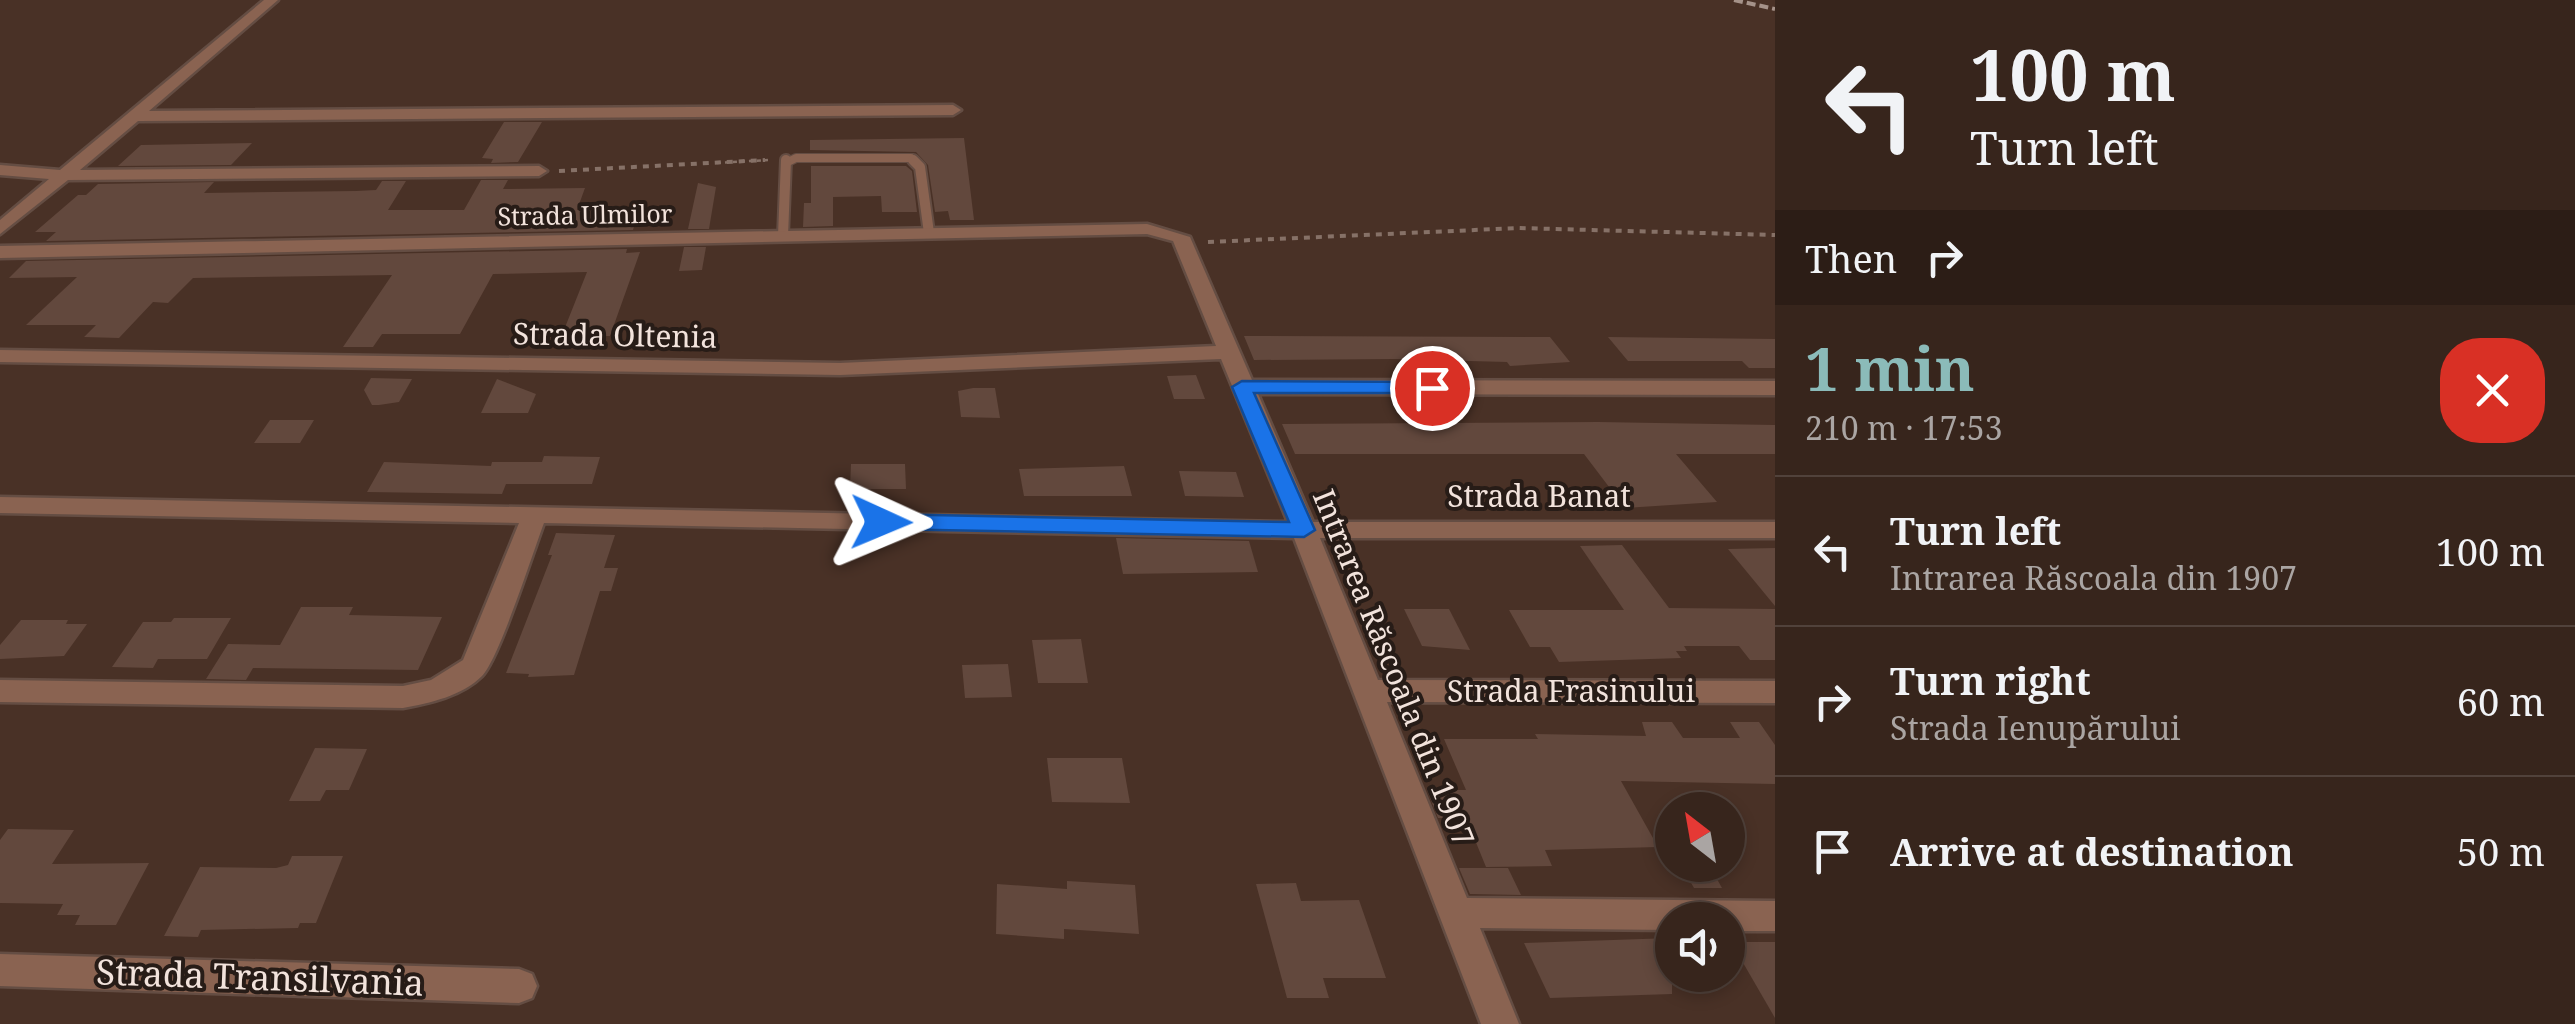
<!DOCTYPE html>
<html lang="en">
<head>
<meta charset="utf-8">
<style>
  :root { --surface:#37251c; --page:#423129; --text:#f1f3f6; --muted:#aaa5a3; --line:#51423b; --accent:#8bbbb9 }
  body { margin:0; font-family:"Noto Serif",serif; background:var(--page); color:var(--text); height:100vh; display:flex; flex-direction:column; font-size:38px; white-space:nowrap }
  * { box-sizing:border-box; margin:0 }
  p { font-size:32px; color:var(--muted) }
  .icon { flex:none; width:55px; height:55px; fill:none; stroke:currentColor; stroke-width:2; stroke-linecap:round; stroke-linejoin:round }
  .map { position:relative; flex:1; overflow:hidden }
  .details { display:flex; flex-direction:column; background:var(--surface); width:800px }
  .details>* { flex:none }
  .top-card { background:#37251c; color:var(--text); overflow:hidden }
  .needle { width:65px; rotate:329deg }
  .controls { position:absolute; left:1655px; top:792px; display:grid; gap:20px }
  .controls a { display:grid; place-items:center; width:90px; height:90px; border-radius:50%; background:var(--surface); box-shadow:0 5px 15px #0003,0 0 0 2px var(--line); font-size:50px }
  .pin { position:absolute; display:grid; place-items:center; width:85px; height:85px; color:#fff; margin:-42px; border:5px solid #fff; border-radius:50%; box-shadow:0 2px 10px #0007 }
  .me { position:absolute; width:110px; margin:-55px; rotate:91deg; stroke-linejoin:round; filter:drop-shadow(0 0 8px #0008) }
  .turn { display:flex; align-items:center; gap:35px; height:210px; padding:0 30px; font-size:45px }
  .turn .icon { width:130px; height:130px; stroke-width:2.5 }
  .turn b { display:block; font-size:70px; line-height:85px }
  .then { display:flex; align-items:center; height:95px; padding:0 30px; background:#0003; gap:20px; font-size:38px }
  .round { display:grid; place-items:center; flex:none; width:105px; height:105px; border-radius:40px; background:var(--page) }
  .overview { display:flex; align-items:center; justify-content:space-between; height:170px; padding:0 30px }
  h1 { font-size:60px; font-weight:700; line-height:75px; color:var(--accent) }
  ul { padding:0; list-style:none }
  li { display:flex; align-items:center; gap:30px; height:150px; padding:0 30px; border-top:2px solid var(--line) }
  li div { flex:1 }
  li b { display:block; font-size:38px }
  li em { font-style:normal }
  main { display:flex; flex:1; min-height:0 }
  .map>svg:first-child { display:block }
  .building { fill:#62483d }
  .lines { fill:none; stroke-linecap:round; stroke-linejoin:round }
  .service-far1-casing { stroke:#644d43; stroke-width:10 }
  .service-casing { stroke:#644d43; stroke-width:14 }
  .minor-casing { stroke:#644d43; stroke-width:5 }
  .path-far1 { stroke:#867167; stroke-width:2.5; stroke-dasharray:4 4; stroke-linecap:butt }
  .path { stroke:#867167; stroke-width:4; stroke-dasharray:6 6; stroke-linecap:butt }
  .service-far1 { stroke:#8a6351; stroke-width:8 }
  .service { stroke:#8a6351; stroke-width:10 }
  .minor { fill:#8a6351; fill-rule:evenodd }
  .rail { stroke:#a59289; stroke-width:4; stroke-dasharray:9 4; stroke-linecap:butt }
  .route { fill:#1a73e8; stroke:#114b97; stroke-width:2.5 }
  .labels { text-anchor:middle; stroke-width:8; stroke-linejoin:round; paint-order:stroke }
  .far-street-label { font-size:25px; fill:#f2e3dc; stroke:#271c17 }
  .street-label { font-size:30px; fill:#f2e3dc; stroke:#271c17 }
  .near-street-label { font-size:35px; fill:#f2e3dc; stroke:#271c17 }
</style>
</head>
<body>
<main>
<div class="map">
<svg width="1775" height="1024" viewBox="0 0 1775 1024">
  <rect width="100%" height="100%" fill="#493126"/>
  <g class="building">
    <path d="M504 122H542L518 162 491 163 493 159 482 158Z"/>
    <path d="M964 138 974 220H950L948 211 935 212 928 165 916 152 810 150V140Z"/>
    <path d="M252 143 231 165 118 166 141 145Z"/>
    <path d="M811 166H906L912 171 917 212H882L881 196 833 197V226L803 227 804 203H811Z"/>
    <path d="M481 180H508L503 189 585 188 577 210 639 209 633 230 46 241 56 232H35L78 195H86L98 184 214 182 204 193 356 191 376 190 382 181H406L388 210H464Z"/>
    <path d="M698 183 716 187 709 229H688Z"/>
    <path d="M684 247H706L702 270 679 271Z"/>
    <path d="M627 249 626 253 640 252 610 336H595L594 340H560L587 272 493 274 460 334H382L373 347H343L392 275 193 278 168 303 153 302 119 338 84 337 96 325H26L77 277 9 278 26 261Z"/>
    <path d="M1244 336 1550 337 1570 362 1510 366 1507 362 1395 359 1254 360Z"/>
    <path d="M1608 337 1775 339V368H1749L1742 361H1628Z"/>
    <path d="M1196 375 1205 399H1174L1167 376Z"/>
    <path d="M371 378 412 379 399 402 379 405H372L364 390Z"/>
    <path d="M497 379 536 394 528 413H481Z"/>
    <path d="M973 388H995L1000 418 961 417 958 391Z"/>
    <path d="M270 420H314L300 443H254Z"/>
    <path d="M1598 422 1775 425V454H1676L1717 502 1625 508 1584 454H1295L1282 424Z"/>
    <path d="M544 456 600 457 592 484H506L502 494 367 492 384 462 491 466 492 462H542Z"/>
    <path d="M851 464H905L906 489H850Z"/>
    <path d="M1124 466 1132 496H1024L1019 469Z"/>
    <path d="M1179 471 1236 472 1244 497 1185 496Z"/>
    <path d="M556 533 615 535 604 568H618L611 591H600L574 675 528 677 529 674 506 673 552 555H548Z"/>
    <path d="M1116 538 1249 541 1258 572 1123 574Z"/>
    <path d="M1622 545 1669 608 1775 609V660H1750L1739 646H1684L1687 651H1676L1681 658 1559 662 1550 647H1530L1509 610H1624L1580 546Z"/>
    <path d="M1775 548V606L1728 549Z"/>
    <path d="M301 607H353L349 615 442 617 418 670 253 668 246 680 206 679 228 644 280 645Z"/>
    <path d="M1404 609H1449L1470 650 1422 646Z"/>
    <path d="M174 618H231L207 659H158L153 668 112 667 143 622H171Z"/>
    <path d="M21 620H68L66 624H87L64 656 0 659V645Z"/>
    <path d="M1081 639 1088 683H1038L1032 640Z"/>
    <path d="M1008 664 1012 697 965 698 962 665Z"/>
    <path d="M1642 722H1672L1683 738H1740L1730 722H1759L1775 745V784L1621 781 1658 847 1545 850 1552 866 1486 867 1466 818H1438L1427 790H1466L1444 739H1538L1535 734 1646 736Z"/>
    <path d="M315 748 367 749 349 790H326L320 801H289Z"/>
    <path d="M1047 758H1122L1130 803 1052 802Z"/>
    <path d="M8 829 74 830 52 864 149 863 116 925H75L80 915H57L63 904 0 903V840Z"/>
    <path d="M292 856H343L316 923H300L298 928 201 930 198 937 164 936 200 867 276 868 288 865Z"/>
    <path d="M1681 865H1709L1722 888H1694Z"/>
    <path d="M1459 868H1508L1521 895 1470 894Z"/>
    <path d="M1067 881 1135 885 1139 934 1064 929V939L996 934 997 884 1067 889Z"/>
    <path d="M1296 883 1301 901 1359 900 1386 978H1323L1329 998H1287L1256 884Z"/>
    <path d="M1672 938V994L1550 998 1524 943Z"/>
    <path d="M1731 942H1775V1018Z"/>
  </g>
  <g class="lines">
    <defs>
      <path id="service-far1" d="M786 163 796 158H911L916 163"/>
      <g id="service">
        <path d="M913 160 920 167 929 233"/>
        <path d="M783 236 786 160"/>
      </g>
      <g id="minor">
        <path d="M264 0H278L149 111 953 105 961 110 953 115 138 121 80 170 539 166 547 171 539 176 68 180 0 234V220L49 179 0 175V165L60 170Z"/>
        <path d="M1147 224 1190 237 1252 380 1775 381V395L1258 394 1313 522H1775V538H1320L1378 680 1775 681V703L1387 702 1467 898 1775 901V931H1728V920H1672V930L1480 928 1519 1024H1481L1294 538 544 523C533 552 499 659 482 676 462 696 430 703 403 708L0 702V680L403 686 431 680 463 660 519 523 0 513V497L1288 522 1221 359 840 375 0 362V350L840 363 1216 346 1173 241 1147 234 0 258V246Z"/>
        <path d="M0 954 519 969 532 974 537 986 532 998 519 1003 0 986Z"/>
      </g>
    </defs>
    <use href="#service-far1" class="service-far1-casing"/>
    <use href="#service" class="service-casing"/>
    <use href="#minor" class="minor-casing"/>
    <path class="path-far1" d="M717 163 768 160"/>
    <g class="path">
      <path d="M559 171 765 160"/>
      <path d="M1208 242 1519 228 1775 235"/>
    </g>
    <use href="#service-far1" class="service-far1"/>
    <use href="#service" class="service"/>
    <use href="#minor" class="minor"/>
    <path class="rail" d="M1734 0 1775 9"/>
  </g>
  <path class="route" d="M1242 381 1432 382 1442 388 1432 393H1254L1315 530 1304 537 881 529 869 522 881 514 1289 522 1232 387Z"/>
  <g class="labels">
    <g class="far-street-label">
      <text transform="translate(585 215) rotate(-1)" y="9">Strada Ulmilor</text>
    </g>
    <g class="street-label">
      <text transform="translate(615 336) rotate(1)" y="10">Strada Oltenia</text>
      <text x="1539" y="507">Strada Banat</text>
      <text transform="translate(1393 668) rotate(68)" y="10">Intrarea Răscoala din 1907</text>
      <text x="1571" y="702">Strada Frasinului</text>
    </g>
    <g class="near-street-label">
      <text transform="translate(260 978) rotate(2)" y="12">Strada Transilvania</text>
    </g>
  </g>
</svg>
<div class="controls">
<a><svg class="needle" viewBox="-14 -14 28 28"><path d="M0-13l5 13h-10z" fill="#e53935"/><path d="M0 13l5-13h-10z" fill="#aaa5a3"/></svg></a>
<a><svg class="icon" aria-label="sound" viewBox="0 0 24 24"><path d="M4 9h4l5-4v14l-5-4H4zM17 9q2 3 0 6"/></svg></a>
</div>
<div class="pin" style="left:1432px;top:388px;background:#d93025"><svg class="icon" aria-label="arrive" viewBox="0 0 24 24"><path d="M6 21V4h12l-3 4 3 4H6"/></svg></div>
<svg class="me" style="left:881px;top:522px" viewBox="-20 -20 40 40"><path d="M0-17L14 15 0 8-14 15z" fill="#1a73e8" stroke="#fff" stroke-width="4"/></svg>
</div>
<section class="details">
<div class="top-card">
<div class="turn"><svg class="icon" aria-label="left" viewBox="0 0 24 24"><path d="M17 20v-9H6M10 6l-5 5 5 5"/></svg><div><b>100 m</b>Turn left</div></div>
<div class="then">Then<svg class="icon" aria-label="right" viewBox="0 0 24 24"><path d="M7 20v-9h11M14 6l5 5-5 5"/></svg></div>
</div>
<div class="overview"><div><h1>1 min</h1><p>210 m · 17:53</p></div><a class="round" style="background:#d93025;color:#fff"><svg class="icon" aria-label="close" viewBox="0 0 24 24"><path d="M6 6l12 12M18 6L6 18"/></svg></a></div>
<ul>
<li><svg class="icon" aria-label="left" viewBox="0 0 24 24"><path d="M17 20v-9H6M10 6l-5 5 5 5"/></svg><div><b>Turn left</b><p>Intrarea Răscoala din 1907</p></div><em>100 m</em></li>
<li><svg class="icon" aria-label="right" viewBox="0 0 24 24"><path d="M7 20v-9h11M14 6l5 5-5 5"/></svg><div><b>Turn right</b><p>Strada Ienupărului</p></div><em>60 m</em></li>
<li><svg class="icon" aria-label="arrive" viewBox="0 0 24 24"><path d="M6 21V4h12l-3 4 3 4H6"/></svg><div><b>Arrive at destination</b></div><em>50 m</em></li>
</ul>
</section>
</main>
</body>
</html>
